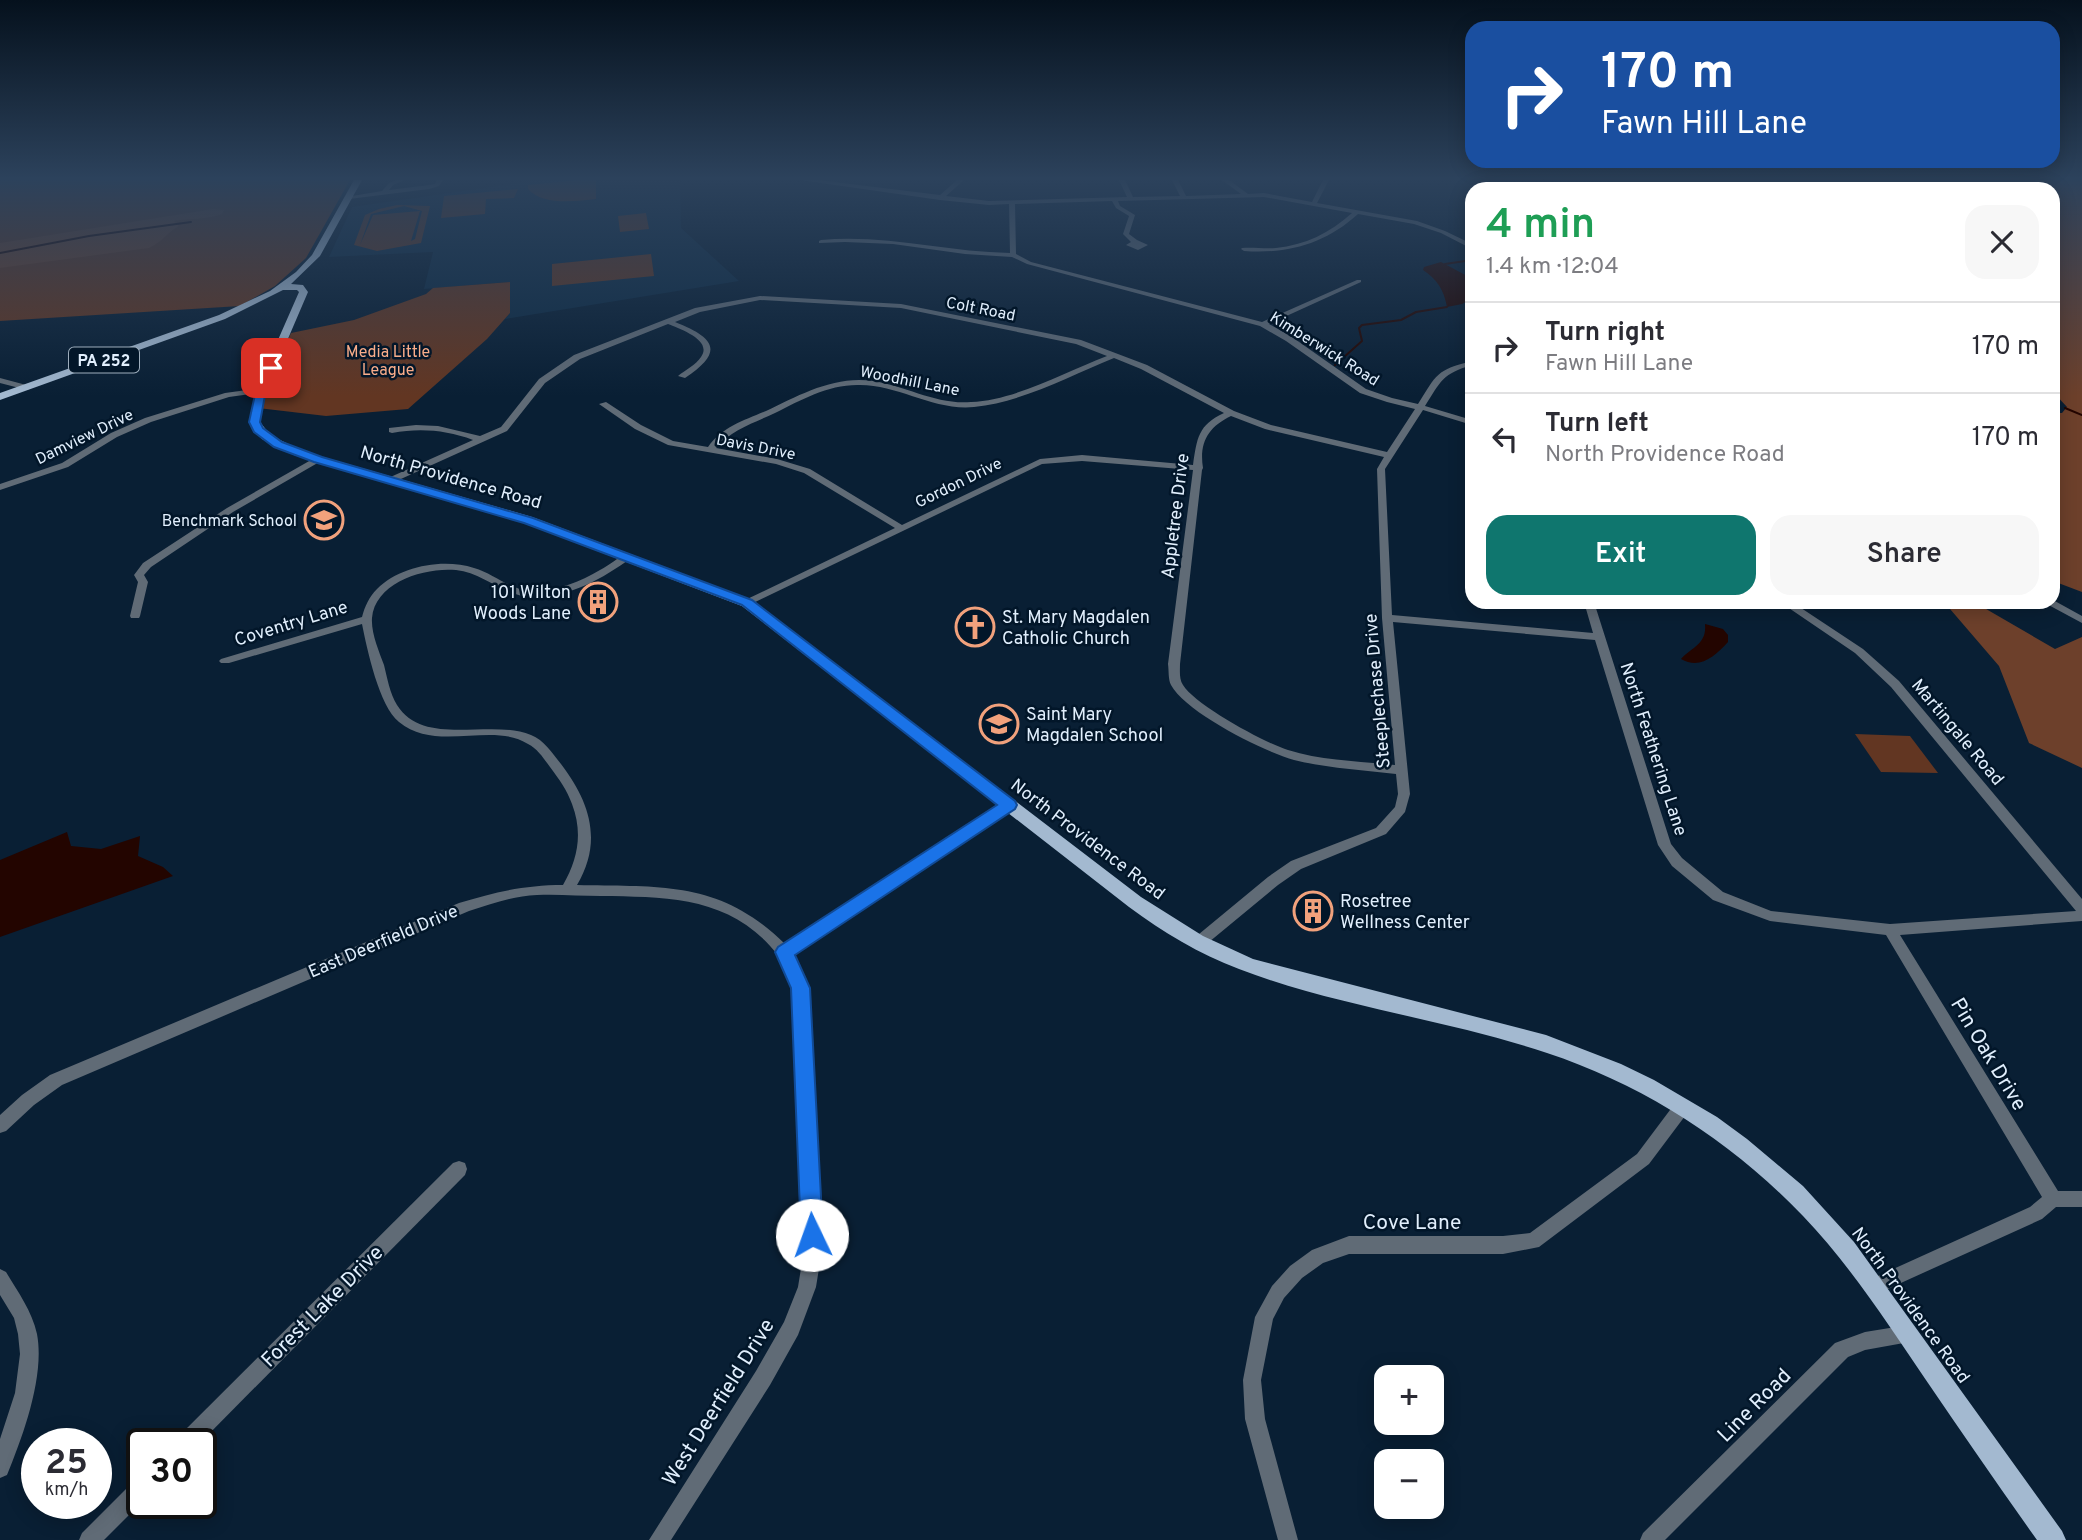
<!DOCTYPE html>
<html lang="en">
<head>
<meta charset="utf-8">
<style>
  :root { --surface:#fff; --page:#f7f7f7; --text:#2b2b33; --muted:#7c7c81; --line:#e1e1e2; --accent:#0f766e }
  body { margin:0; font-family:Overpass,sans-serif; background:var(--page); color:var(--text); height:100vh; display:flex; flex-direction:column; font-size:26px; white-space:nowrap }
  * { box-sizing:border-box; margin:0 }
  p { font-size:23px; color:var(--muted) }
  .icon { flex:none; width:38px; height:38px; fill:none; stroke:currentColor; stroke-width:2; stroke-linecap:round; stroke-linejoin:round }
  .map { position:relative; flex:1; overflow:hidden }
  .side { position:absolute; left:1465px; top:182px; width:595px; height:427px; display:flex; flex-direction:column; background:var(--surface); border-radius:21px; box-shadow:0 4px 18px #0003 }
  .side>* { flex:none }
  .hud { position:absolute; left:1465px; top:21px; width:595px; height:147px; border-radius:21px; box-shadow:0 4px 18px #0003; background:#1a4fa0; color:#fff; overflow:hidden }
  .tools { position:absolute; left:1374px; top:1365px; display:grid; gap:14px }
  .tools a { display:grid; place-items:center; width:70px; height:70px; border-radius:14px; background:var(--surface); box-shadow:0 4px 18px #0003; font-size:35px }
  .speed { position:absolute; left:21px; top:1428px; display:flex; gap:14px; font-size:35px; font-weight:700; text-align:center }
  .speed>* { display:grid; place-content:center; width:91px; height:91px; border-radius:50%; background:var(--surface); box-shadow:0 4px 18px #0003; line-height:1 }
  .speed small { font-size:18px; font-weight:400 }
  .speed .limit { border:4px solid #111; border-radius:10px; background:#fff; color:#111 }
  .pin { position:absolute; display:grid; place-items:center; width:60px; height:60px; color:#fff; margin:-30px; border-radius:14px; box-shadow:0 4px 10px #0006 }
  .me { position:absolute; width:77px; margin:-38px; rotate:357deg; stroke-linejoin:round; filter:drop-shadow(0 0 5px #0008) }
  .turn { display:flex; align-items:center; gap:24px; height:147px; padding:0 21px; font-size:32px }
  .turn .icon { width:91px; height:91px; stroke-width:2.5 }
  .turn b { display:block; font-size:49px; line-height:60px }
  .round { display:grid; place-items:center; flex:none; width:74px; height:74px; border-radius:21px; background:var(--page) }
  .overview { display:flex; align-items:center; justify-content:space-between; height:119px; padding:0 21px }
  h1 { font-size:42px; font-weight:600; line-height:52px; color:#1e9e55 }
  .action { display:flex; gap:14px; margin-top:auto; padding:14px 21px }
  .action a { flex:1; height:80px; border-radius:21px; background:var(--accent); color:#fff; font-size:28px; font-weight:600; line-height:80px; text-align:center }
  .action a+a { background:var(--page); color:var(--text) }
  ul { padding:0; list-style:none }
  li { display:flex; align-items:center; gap:21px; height:91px; padding:0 21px; border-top:2px solid var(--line) }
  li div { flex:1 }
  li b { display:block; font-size:26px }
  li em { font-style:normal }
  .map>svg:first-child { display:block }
  .built { fill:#0e2b44 }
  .green { fill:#623622; fill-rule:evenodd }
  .forest { fill:#6d402b }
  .water { fill:#230500 }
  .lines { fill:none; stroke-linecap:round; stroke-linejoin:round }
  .stream { stroke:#230500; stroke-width:2 }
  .minor { fill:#606b76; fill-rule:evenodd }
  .major { fill:#a3b9d0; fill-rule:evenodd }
  .route { fill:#1a73e8; stroke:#114b97; stroke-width:2 }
  .labels { text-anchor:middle; stroke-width:5; stroke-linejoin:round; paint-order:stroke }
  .far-street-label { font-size:16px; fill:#e1effd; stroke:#021629 }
  .far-park-label { font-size:16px; fill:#f9ad8a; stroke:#021629 }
  .shield { fill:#021629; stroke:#9eaebd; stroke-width:2 }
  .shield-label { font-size:16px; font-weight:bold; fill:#e1effd }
  .far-poi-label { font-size:16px; fill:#e1effd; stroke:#021629; text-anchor:end }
  .street-label { font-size:18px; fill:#e1effd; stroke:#021629 }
  .poi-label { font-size:18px; fill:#e1effd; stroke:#021629; text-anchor:start }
  .near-street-label { font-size:21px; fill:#e1effd; stroke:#021629 }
</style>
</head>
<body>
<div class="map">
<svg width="2082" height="1540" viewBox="0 0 2082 1540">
  <rect width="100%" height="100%" fill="#091f34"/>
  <path class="built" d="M540 180H680L681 228 739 281 505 319 510 313 509 282 424 289 433 252 329 257 352 207Z"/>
  <g class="green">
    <path d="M0 180H350L306 258 275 286 240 306 0 321Z"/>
    <path d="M579 180H596V199C576 201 543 206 528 189V185Z"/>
    <path d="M518 189 514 198 486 199 485 214 441 218 444 196Z"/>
    <path d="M397 205 430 206 421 243 377 251 354 245 365 215 379 209ZM404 206 422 211 415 239 411 241 420 211 373 215 360 245 371 214Z"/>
    <path d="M646 213 649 229 620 232 618 216Z"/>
    <path d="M651 254 654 276 552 286V264Z"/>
    <path d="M510 282V313L487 339 408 409 326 416 258 408 291 333 354 320 426 294 433 288Z"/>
    <path d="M1855 734 1910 736 1938 773 1881 772Z"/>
  </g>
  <g class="forest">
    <path d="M1609 180H2082V592L2053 581V413H2062L2067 407 2053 392V189H1628Z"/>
    <path d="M213 209 224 210 222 214C206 220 190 218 174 221L179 226C166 233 164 241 149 248L0 268V243Z"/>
    <path d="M1944 602H1974L2055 649 2082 637V768L2029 743 1999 666Z"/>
  </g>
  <g class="water">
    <path d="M1441 262 1469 277 1472 286 1471 299 1462 304 1447 307C1444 290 1437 279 1423 270L1424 267Z"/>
    <path d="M1705 624 1723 629 1728 635V642C1715 656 1700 670 1681 659 1692 647 1707 644 1705 624Z"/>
    <path d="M67 832 71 846 101 849 140 836 138 856 163 867 173 876 0 937V860Z"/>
  </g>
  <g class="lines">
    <g class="stream">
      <path d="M1544 180 1560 189"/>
      <path d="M0 253 89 236 191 222"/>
      <path d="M1445 264 1472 260"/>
      <path d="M1335 365 1362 341 1359 328 1362 325 1401 320 1416 312 1447 307"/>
      <path d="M2065 408 2082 415"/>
    </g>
    <g class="minor">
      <path d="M396 180H405L393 185 389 190 429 185 435 184 437 180H443L439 186 429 189 349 199 346 197 382 191 389 183Z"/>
      <path d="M800 180H818L940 195 957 180H964L946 196 989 201 1127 197 1119 180H1125L1133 197 1180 196 1172 180H1178L1186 196 1241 194 1222 180H1229L1248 194 1264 193 1312 202 1323 180H1329L1317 203 1417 221 1445 231 1472 244V249L1441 233 1414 224 1358 214C1325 244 1288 254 1244 251L1241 249 1242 248C1253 247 1264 249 1276 248 1305 245 1330 233 1352 213L1264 197 1118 201 1120 206 1135 215 1129 234 1137 240 1148 245 1138 250 1126 245 1131 242 1123 234 1129 216 1116 208 1112 201 1015 204 1016 254 1031 262 1262 322 1357 280H1361V282L1269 324 1292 337 1366 389 1392 398 1418 404C1437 374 1436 370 1472 361V365C1442 374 1441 381 1425 406L1472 420V425L1423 410 1385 469 1392 615 1593 633 1584 602H1594L1671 844 1682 858 1723 892 1771 911 1890 924 2076 911 1891 687 1855 653 1780 602H1792L1863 649 1899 681 2082 899V921L1900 935 2058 1191H2082V1207H2056L2042 1219 1881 1292 1875 1295 1869 1292 1866 1286 1869 1280 2030 1207 2042 1197 1886 935 1770 921 1713 900 1672 866 1658 845 1595 640 1393 622 1410 794 1405 812 1386 834 1301 869 1278 885 1203 947 1198 949 1193 947 1191 943 1193 939 1268 877 1291 861 1376 828 1395 807 1398 794 1396 774C1362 770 1327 768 1294 760 1265 752 1186 713 1171 685 1168 679 1169 671 1168 664L1193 470 1082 461 1042 464 747 606 743 605V601L895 528 804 473 776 464 668 445 635 429 599 404 606 402 641 425 673 441 708 447C722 427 745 420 766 411 799 395 835 375 873 381 906 386 937 405 971 402 1016 400 1065 372 1107 356L1076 344 901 308 760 300 700 312 675 322C715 338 725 351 685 378L678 376C685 370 696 365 701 357 713 340 680 329 668 324L580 359 545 383 507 431 392 483H386V479L473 440C446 430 420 428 392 433L389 432V428L416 425 438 426 480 436 501 427 539 379 574 355 695 308 760 296 901 304 1081 340 1147 365 1234 411 1271 425 1387 452 1415 409 1387 402 1360 393 1286 341 1260 326 1027 264 1012 257 965 254 893 244 845 242 819 243V241L821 240C885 234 946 252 1010 253L1009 204 989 205 940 200ZM1114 358 1141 369 1224 413C1198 425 1197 438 1193 465L1082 455 1040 459 902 525 810 469 777 459 716 448C731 430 754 423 775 413 801 400 829 384 860 385 899 385 934 411 974 407 1023 402 1069 376 1114 358ZM1231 416 1265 429 1384 457 1377 469 1382 618 1395 765C1360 761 1322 761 1288 750 1265 743 1195 705 1183 685 1179 679 1180 671 1180 664L1202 470 1203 468C1199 443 1208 427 1231 416Z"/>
      <path d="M0 378 30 386 31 388 27 390 0 383Z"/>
      <path d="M261 388H264V392L229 397 151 422 117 437 68 467 0 490V484L62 463 111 433 145 418 225 393Z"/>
      <path d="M318 456 322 459 321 461 233 512 151 567 144 575 148 582 140 616 139 618H131L130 616 138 582 134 575 143 563 227 508Z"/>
      <path d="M628 553 633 556 631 558C602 579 572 596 535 597 505 598 485 573 456 570 425 567 375 582 372 618 371 633 379 651 384 665 387 677 390 694 397 705 424 748 490 718 531 735 544 740 552 753 561 764 590 802 603 841 577 885 661 887 720 880 785 944L1005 802 1009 800 1015 805 1013 808 792 954 807 988 822 1250 816 1287 798 1335 770 1385 671 1540H649L756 1371 784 1322 798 1287 804 1250 793 988C788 977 784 963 777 954 731 896 667 897 601 896 580 896 558 894 537 895 513 896 491 904 469 911L62 1085 34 1105 6 1131 0 1133V1115L22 1095 50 1075 459 903C495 892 525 885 563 885 578 859 583 833 572 804 567 790 559 779 550 767 544 759 538 749 528 744 493 721 436 753 399 722 379 706 367 649 362 624L229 663H221L219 661 221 659 362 617C365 606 369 597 377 589 400 566 443 558 474 568 495 574 511 591 534 591 558 590 580 582 600 570 610 565 618 557 628 553Z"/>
      <path d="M2053 600 2082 616V623L2043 602H2053Z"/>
      <path d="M1682 1100 1688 1102 1690 1107 1688 1112 1649 1164 1539 1247 1503 1254H1349L1323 1263 1302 1278 1284 1298 1273 1319 1261 1380 1265 1419 1298 1540H1278L1245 1419 1243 1380 1255 1317 1272 1286 1290 1266 1312 1250 1349 1236H1503L1530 1233 1637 1154 1676 1102Z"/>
      <path d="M459 1161 465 1163 467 1169 465 1175 199 1444H175L178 1437 453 1163Z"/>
      <path d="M0 1269 6 1272C18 1292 32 1311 37 1334 45 1376 23 1436 7 1475L0 1478V1439L15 1393 20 1354 18 1334 14 1318 0 1295Z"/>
      <path d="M1908 1325 1915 1327 1917 1334 1915 1341 1865 1350 1848 1357 1665 1540H1640L1643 1533 1835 1343 1865 1332Z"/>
      <path d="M142 1477V1502L104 1540H79L82 1533 135 1480Z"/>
    </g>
    <path class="major" d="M354 180H362L320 256 291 284 303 285 308 292 266 390 260 422 270 435 302 451 532 517 752 600 1141 897 1203 936 1253 959 1546 1035 1621 1064 1654 1080 1717 1117 1747 1139 1803 1186 1854 1242 2062 1531 2066 1540H2037C2000 1488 1964 1436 1928 1383 1889 1326 1851 1266 1803 1216 1732 1142 1644 1085 1547 1053 1446 1019 1338 1007 1239 969 1199 954 1163 932 1129 907L742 606 524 523 294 455 262 439 250 422 256 390 299 292 297 290H283L225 319 0 400V393L219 315 270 291 296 272 312 255Z"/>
  </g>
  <linearGradient id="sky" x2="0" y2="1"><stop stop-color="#05111d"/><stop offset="0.45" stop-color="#2c425c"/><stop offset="1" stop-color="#2c425c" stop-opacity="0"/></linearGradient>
  <rect width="2082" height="396" fill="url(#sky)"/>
  <path class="route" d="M267 366 276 368 266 390 260 422 263 428 282 442 322 457 533 518 752 600 1015 801 1017 805 1015 809 795 955 810 988 823 1235 820 1243 812 1246 804 1243 801 1235 791 988 775 952 778 947 997 805 742 605 524 523 314 462 274 447 254 432 249 422 256 390Z"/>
  <defs>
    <symbol id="school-ring" viewBox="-11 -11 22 22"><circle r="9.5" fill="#021629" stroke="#f1a17c" stroke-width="1.5"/><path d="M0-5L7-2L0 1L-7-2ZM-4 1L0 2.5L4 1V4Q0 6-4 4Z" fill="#f1a17c"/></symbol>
    <symbol id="building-ring" viewBox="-11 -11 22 22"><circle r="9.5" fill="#021629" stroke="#f1a17c" stroke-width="1.5"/><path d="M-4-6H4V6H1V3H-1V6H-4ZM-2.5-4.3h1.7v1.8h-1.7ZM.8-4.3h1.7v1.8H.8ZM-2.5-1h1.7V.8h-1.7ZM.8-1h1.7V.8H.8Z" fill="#f1a17c"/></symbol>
    <symbol id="church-ring" viewBox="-11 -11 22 22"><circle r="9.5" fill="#021629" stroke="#f1a17c" stroke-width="1.5"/><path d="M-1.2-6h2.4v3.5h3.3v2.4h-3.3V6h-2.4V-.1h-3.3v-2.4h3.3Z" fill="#f1a17c"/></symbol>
  </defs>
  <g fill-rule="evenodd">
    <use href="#school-ring" x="302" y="498" width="44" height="44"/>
    <use href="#building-ring" x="576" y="580" width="44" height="44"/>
    <use href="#church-ring" x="953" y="605" width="44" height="44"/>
    <use href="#school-ring" x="977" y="702" width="44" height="44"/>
    <use href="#building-ring" x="1291" y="889" width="44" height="44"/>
  </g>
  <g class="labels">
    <g class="far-street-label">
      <text transform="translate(981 308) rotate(11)" y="6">Colt Road</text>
      <text transform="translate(1325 348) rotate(32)" y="6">Kimberwick Road</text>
      <text transform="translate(910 380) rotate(11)" y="6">Woodhill Lane</text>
      <text transform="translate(84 436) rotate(-26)" y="6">Damview Drive</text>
      <text transform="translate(756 446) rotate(11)" y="6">Davis Drive</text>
      <text transform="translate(958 482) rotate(-26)" y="6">Gordon Drive</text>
    </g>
    <g class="far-park-label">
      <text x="388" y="357">Media Little<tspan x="388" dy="18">League</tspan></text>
    </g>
    <rect class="shield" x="69" y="347.5" width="70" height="25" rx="5"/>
    <g class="shield-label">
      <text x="104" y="366">PA 252</text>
    </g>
    <g class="far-poi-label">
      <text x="297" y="526">Benchmark School</text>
    </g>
    <g class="street-label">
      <text transform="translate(451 477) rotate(16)" y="6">North Providence Road</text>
      <text transform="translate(1175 516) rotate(-83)" y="6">Appletree Drive</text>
      <text transform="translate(291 623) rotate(-17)" y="6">Coventry Lane</text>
      <text transform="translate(1377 691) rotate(-95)" y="6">Steeplechase Drive</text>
      <text transform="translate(1958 732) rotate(50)" y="6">Martingale Road</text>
      <text transform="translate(1654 749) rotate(72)" y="6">North Feathering Lane</text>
      <text transform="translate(1088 839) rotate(37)" y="6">North Providence Road</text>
      <text transform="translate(383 941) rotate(-23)" y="6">East Deerfield Drive</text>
      <text transform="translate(1911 1305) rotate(54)" y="6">North Providence Road</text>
    </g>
    <g class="poi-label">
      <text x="571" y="598" text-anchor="end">101 Wilton<tspan x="571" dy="21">Woods Lane</tspan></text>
      <text x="1002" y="623">St. Mary Magdalen<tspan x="1002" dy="21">Catholic Church</tspan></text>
      <text x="1026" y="720">Saint Mary<tspan x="1026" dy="21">Magdalen School</tspan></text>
      <text x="1340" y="907">Rosetree<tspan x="1340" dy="21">Wellness Center</tspan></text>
    </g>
    <g class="near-street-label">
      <text transform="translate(1989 1054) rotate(59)" y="7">Pin Oak Drive</text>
      <text x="1412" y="1229">Cove Lane</text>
      <text transform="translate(322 1306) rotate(-45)" y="7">Forest Lake Drive</text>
      <text transform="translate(718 1402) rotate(-58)" y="7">West Deerfield Drive</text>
      <text transform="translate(1754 1405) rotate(-45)" y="7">Line Road</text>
    </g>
  </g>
</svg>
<div class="tools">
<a>+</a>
<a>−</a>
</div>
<div class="speed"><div>25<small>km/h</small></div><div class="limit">30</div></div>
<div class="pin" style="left:271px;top:368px;background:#d93025"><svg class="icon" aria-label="arrive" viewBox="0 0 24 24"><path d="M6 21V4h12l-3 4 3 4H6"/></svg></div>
<svg class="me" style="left:812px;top:1235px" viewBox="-20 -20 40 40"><circle r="19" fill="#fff"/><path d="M0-13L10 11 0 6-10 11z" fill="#1a73e8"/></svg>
<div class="hud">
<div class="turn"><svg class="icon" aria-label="right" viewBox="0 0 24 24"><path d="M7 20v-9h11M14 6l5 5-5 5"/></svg><div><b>170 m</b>Fawn Hill Lane</div></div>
</div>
<section class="side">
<div class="overview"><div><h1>4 min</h1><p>1.4 km · 12:04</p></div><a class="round"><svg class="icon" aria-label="close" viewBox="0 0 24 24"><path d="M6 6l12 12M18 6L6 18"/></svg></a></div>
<ul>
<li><svg class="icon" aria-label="right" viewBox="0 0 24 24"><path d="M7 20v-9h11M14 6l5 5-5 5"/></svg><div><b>Turn right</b><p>Fawn Hill Lane</p></div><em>170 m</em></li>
<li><svg class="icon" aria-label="left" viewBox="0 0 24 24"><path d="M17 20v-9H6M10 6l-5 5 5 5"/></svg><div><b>Turn left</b><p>North Providence Road</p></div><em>170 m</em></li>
</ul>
<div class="action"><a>Exit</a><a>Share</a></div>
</section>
</div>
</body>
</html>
